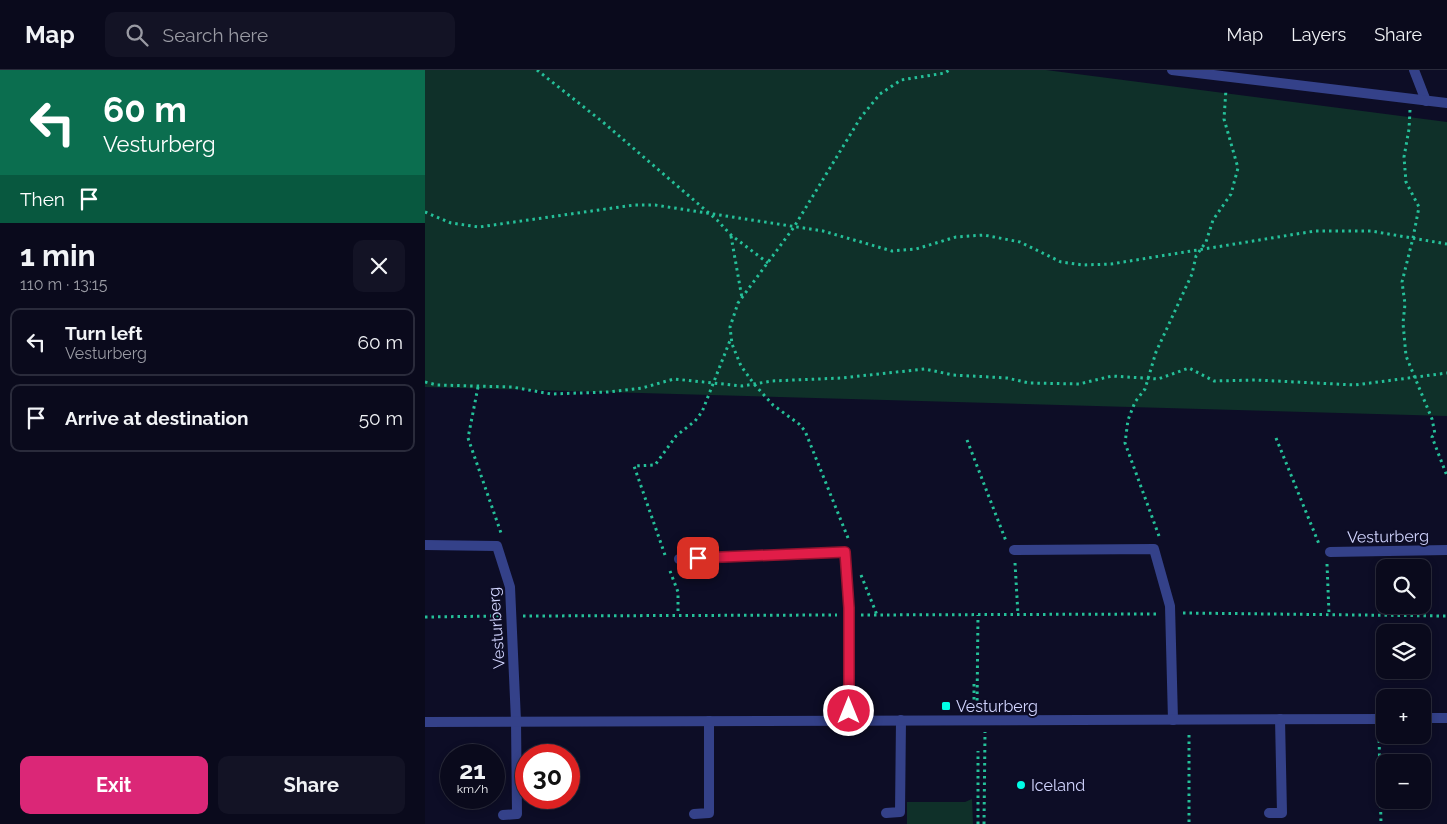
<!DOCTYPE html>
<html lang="en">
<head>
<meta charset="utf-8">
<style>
  :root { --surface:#0a0a1c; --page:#131325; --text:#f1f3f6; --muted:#999aa3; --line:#2a2b3b; --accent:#db2777 }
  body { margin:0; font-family:Raleway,sans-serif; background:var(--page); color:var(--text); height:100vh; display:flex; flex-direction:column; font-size:19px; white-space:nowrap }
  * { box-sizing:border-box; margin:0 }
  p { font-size:16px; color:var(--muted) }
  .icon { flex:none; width:28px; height:28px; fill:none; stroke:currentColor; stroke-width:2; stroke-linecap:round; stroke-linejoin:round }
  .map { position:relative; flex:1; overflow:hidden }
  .panel { display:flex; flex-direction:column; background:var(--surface); width:425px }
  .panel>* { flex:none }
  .hud { background:#0b6e4f; color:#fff; overflow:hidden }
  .fabs { position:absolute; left:951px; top:489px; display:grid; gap:10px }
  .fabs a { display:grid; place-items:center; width:55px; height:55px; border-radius:10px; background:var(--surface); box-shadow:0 2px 8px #0003,0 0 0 1px var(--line); font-size:25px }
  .speed { position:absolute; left:15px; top:674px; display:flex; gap:10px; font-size:25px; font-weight:700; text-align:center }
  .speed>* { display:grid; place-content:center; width:65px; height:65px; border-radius:50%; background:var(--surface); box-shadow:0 2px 8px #0003,0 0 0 1px var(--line); line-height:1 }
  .speed small { font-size:12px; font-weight:400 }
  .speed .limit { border:8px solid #d22; background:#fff; color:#111 }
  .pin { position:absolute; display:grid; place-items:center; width:42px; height:42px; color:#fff; margin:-21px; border-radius:10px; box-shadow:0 2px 8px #0006 }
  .me { position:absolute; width:55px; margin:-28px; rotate:0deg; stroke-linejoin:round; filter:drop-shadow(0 0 4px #0008) }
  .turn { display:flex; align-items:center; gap:18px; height:105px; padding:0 20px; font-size:22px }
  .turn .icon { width:65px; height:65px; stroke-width:2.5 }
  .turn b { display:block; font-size:35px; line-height:42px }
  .then { display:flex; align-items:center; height:48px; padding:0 20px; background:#0003; gap:10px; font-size:19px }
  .round { display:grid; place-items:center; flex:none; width:52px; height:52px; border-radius:10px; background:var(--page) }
  .overview { display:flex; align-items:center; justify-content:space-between; height:85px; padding:0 20px }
  h1 { font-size:30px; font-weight:700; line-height:38px }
  .action { display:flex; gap:10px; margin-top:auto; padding:10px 20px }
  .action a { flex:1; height:58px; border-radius:10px; background:var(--accent); color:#fff; font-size:20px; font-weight:700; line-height:58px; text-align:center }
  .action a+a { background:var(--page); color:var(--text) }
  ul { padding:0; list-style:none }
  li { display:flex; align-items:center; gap:15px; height:68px; margin:0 10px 8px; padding:0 10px; border:2px solid var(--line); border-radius:10px }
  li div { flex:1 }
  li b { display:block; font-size:19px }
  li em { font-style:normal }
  header { display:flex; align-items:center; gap:30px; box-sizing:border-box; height:70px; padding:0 25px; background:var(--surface); border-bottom:1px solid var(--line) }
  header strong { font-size:24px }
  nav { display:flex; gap:28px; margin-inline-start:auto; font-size:18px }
  .search { width:350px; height:45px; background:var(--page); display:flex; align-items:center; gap:12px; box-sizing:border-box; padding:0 18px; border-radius:10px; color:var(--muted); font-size:19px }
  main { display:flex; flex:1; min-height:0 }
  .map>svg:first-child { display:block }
  .green { fill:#0f3029 }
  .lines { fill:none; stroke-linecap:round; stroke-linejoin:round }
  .path { stroke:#25c099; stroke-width:3; stroke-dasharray:2.5 4; stroke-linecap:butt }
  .service { stroke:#344189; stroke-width:10 }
  .minor { stroke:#344189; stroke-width:10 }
  .tertiary { stroke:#344189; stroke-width:10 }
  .route-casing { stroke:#92132f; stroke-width:12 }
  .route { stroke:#e11d48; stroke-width:9 }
  .poi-dot { fill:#00fde6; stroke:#0d0d26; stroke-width:2 }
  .labels { text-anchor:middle; stroke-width:4; stroke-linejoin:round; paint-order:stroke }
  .street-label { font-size:16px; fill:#d2d5ff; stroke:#0d0d26 }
  .poi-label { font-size:16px; fill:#d2d5ff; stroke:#0d0d26; text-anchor:start }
</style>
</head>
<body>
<header>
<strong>Map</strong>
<div class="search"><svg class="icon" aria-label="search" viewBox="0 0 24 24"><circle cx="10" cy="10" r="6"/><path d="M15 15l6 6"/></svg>Search here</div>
<nav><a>Map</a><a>Layers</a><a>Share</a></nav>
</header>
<main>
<section class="panel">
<div class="hud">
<div class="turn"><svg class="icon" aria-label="left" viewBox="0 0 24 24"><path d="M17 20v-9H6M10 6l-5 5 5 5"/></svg><div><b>60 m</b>Vesturberg</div></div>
<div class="then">Then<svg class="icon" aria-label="arrive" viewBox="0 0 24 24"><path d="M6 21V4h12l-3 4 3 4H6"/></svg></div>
</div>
<div class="overview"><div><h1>1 min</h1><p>110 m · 13:15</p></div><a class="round"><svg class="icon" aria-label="close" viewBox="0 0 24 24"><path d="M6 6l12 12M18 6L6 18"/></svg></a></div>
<ul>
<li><svg class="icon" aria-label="left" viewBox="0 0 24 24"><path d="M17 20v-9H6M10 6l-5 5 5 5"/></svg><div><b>Turn left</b><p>Vesturberg</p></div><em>60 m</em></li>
<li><svg class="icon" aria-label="arrive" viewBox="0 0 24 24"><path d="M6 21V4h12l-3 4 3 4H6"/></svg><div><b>Arrive at destination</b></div><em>50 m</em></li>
</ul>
<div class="action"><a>Exit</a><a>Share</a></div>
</section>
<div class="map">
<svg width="1022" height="754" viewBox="0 0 1022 754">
  <rect width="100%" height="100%" fill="#0d0d26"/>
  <g class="green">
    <path d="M0 0H621L1022 52V346L0 317Z"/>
    <path d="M547 729 548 754H482V732H540Z"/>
  </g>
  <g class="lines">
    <g class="path">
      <path d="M112 0 179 53 292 150 306 165 343 193"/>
      <path d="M985 40 984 59 979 87 981 112 994 137 988 168 977 212 980 234 978 253 981 286 1007 349 1010 364 1007 367 1022 406"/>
      <path d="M0 142 26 153 54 157 209 135H230L398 161 467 181 491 179 531 167 559 165 595 172 636 192 658 195 686 194 890 161H946L1022 174"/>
      <path d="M306 166 317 228"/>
      <path d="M0 312 12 315 87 317 126 324 183 322 217 318 249 309 317 316 347 311 416 308 500 299 528 305 582 308 604 313 654 314 687 306 733 309 764 298 789 311 831 310 930 315 1022 303"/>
      <path d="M53 317 43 368 76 463"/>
      <path d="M851 368 894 474"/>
      <path d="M542 370 581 471"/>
      <path d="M734 466 700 373 703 350 710 332 720 319 731 282 767 204 771 186 781 172 788 150 806 124 813 98 799 49 801 19"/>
      <path d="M423 468 380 361 374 354 348 335 329 314 316 296 307 274 305 257 313 233 369 157 436 47 455 24 476 10 520 3 524 0"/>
      <path d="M240 485 209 396 230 395 251 366 270 351 277 342 306 268"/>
      <path d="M590 493 593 545"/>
      <path d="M902 494 904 543"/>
      <path d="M245 501 253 522V545"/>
      <path d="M436 505 452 545"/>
      <path d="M758 543 1022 546"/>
      <path d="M436 545 732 544"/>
      <path d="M98 546 412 545"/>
      <path d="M0 547 74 546"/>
      <path d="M549 636V614H552"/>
      <path d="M552 637 553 545"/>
      <path d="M954 664 956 754"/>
      <path d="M764 665V754"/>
      <path d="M553 754V681"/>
      <path d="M559 754 560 662"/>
    </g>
    <g class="service">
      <path d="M461 743 475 742 476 650"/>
      <path d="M844 743H857L855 649"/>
      <path d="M269 744 284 743V651"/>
      <path d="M78 745 92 744 91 651"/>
    </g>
    <g class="minor">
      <path d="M989 0 1001 31"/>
      <path d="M0 475 72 476 85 517 91 651"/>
      <path d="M589 480 729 479 745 536 748 650"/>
      <path d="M905 482 1022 480"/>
      <path d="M254 489 420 482 424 538V650"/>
    </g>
    <g class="tertiary">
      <path d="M747 0 1022 33"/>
      <path d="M998 648H1022"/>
      <path d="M0 652 960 649"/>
    </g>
  </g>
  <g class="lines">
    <defs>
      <path id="route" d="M273 488 420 482 424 538V641"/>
    </defs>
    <use href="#route" class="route-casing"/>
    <use href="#route" class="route"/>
  </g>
  <g class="poi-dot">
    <rect x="516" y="631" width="10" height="10" rx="2.5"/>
    <circle cx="596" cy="715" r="5"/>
  </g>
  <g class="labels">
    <g class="street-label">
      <text transform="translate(963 466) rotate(-1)" y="6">Vesturberg</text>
      <text transform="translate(71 558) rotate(-94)" y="6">Vesturberg</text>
    </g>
    <g class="poi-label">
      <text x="531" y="642">Vesturberg</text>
      <text x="606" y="721">Iceland</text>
    </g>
  </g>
</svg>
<div class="fabs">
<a><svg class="icon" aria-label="search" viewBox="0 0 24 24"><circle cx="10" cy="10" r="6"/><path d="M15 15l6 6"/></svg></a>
<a><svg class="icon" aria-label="layers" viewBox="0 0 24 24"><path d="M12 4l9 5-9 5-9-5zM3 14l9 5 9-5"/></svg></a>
<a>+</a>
<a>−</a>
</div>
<div class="speed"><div>21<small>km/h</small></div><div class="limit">30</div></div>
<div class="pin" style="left:273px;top:488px;background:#d93025"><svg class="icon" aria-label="arrive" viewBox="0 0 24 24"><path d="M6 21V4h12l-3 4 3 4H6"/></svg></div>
<svg class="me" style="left:424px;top:641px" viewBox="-20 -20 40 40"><circle r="17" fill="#e11d48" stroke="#fff" stroke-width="3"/><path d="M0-11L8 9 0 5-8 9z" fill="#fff"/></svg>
</div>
</main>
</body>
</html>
